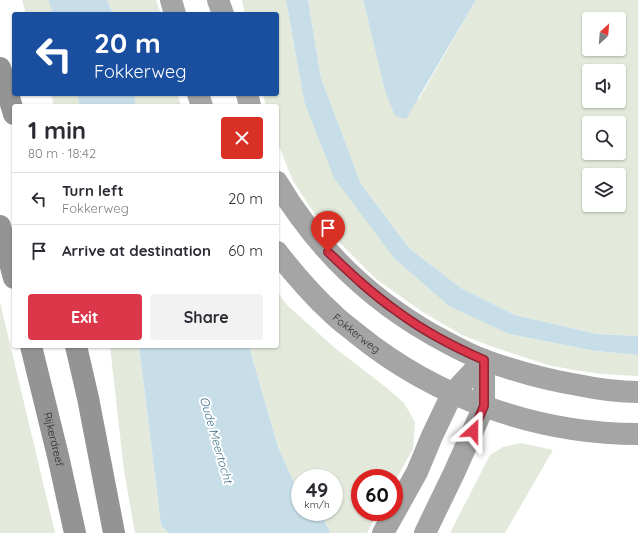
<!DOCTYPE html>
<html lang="en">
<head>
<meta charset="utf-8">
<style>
  :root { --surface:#fff; --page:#f2f2f3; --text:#2b2b33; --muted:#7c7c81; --line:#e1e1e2; --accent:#dc364b }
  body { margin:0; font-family:Quicksand,sans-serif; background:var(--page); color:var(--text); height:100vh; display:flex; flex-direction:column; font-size:15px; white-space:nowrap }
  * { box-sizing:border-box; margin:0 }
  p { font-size:13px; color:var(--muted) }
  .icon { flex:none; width:22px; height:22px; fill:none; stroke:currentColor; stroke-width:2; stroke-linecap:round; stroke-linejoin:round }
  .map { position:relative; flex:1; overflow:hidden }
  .panel { position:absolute; left:12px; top:104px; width:267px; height:244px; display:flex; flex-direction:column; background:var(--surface); border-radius:4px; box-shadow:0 1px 3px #0004 }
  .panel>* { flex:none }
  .guide { position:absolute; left:12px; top:12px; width:267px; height:84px; border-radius:4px; box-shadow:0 1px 3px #0004; background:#1a4fa0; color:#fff; overflow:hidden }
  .needle { width:26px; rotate:26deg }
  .buttons { position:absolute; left:582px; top:12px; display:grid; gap:8px }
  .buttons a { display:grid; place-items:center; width:44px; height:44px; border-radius:4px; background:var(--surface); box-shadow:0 1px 3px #0004; font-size:20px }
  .speed { position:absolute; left:291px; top:469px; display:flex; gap:8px; font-size:20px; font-weight:700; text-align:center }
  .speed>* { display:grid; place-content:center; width:52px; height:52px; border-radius:50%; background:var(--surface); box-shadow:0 1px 3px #0004; line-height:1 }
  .speed small { font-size:10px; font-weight:400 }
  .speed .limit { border:6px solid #d22; background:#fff; color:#111 }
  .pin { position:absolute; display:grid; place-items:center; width:34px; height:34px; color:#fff; margin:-41px -17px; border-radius:50% 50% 50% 0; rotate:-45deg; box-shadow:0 0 4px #0007 }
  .pin .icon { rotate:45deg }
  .me { position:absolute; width:44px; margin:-22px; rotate:24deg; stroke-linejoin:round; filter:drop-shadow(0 0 3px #0008) }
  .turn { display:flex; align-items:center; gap:14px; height:84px; padding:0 16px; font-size:18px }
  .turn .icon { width:52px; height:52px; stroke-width:2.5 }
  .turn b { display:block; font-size:28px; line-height:34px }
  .round { display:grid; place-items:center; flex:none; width:42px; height:42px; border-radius:4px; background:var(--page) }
  .summary { display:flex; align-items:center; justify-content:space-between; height:68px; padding:0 16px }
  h1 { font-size:24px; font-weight:700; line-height:30px }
  .action { display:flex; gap:8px; margin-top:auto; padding:8px 16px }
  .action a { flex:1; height:46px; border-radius:4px; background:var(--accent); color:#fff; font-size:16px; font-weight:700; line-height:46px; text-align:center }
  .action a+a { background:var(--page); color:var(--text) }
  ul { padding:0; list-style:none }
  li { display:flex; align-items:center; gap:12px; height:52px; padding:0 16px; border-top:1px solid var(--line) }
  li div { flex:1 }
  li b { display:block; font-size:15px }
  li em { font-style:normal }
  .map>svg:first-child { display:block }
  .green { fill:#e3eadb; fill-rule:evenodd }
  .water { fill:#c7dee9 }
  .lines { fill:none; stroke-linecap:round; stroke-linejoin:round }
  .major { stroke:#a5a5a5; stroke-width:22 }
  .highway { stroke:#949494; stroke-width:22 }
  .route-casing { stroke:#8f2331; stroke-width:10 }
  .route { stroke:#dc364b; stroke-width:7 }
  .labels { text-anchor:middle; stroke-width:4; stroke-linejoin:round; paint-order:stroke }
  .street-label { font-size:11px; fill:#2d2d2d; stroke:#fff }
  .water-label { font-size:12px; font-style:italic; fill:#3f718a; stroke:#fff }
</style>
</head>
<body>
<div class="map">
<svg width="638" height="533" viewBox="0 0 638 533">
  <rect width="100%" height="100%" fill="#fff"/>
  <g class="green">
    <path d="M22 0H48L53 14H26Z"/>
    <path d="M107 0H156L161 14H113Z"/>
    <path d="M242 0H286L304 101 394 258 509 334 595 351 638 355V376L602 374 574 370 548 365 493 347 462 335 421 311 376 279 322 225 293 181 277 141V106H266L263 94H277V14H245Z"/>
    <path d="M308 0H363L385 91 419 99 476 0H638V336L597 334 515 315 461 288 409 248 361 184 321 78ZM589 19H619V49H589ZM589 71H619V101H589ZM589 123H619V153H589ZM589 175H619V205H589Z"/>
    <path d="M51 94H77L80 106H54Z"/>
    <path d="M134 94H178L181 106H136Z"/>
    <path d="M277 291 287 305 335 348 387 388 404 403 415 422 413 449 394 483V478H360V512H378L367 533H329L330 531 324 520 316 512H334V478H300V496L278 447 249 346H277Z"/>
    <path d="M0 302 55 533H0Z"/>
    <path d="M110 346H139L161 525 168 533H135L124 471Z"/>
    <path d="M521 443 553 450 505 533H450L490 455 503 447Z"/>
  </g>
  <g class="water">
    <path d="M48 0H107L113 14H53Z"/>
    <path d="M286 0H308L321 78 361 184 409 248 461 288 515 315 597 334 638 336V355L595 351 509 334 449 306 394 258 334 178 304 101Z"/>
    <path d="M363 0H476L406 119 395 116 385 91Z"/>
    <path d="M77 94H134L136 106H80Z"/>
    <path d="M139 346H249L278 447 300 496V512H316L324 520 330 531 329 533H168L161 525Z"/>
  </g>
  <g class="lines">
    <g class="major">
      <path d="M171 0 175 14"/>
      <path d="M218 0 223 14"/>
      <path d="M198 94 202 106"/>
      <path d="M247 94 250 106"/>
      <path d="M277 182C315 246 368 298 433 335 450 344 467 354 484 360 515 371 546 380 578 385 597 389 618 392 638 392"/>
      <path id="s1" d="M277 252C294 274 313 296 334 315 341 322 350 328 357 334 436 398 537 434 638 434"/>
      <path d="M383 533 417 472 432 436 452 394 484 360"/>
      <path d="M425 533 454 473 484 406V360"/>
    </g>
    <g class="highway">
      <path d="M0 68 14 114"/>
      <path d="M0 226 14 278"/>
      <path id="s2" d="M31 346 58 456 75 533"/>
      <path d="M76 346 88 398 114 533"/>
    </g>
  </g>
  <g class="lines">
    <defs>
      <path id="route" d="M328 252C350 273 372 294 398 312 425 332 454 347 484 360V406L473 431"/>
    </defs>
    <use href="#route" class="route-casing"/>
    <use href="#route" class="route"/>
  </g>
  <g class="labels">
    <g class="street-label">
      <text dy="4" stroke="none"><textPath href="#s1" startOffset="114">Fokkerweg</textPath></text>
      <text dy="4" stroke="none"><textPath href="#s2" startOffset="96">Rijkerdreef</textPath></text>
    </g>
    <g class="water-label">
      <text transform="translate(216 440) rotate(74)" y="4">Oude Meertocht</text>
    </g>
  </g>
</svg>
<div class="buttons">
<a><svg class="needle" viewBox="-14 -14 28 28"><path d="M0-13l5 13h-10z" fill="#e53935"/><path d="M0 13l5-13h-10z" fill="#7c7c81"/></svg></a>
<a><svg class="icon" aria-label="sound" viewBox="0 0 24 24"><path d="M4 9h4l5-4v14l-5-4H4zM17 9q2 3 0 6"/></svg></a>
<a><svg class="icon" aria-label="search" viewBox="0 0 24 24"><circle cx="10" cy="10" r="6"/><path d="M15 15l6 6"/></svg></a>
<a><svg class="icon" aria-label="layers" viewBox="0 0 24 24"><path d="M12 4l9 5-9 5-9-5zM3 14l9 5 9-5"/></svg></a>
</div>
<div class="speed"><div>49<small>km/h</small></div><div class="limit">60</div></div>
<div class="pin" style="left:328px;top:252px;background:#d93025"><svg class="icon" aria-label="arrive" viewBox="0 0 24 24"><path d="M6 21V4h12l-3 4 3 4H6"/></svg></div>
<svg class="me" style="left:473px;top:431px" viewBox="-20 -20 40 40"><path d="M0-17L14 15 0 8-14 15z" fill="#dc364b" stroke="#fff" stroke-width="4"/></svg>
<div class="guide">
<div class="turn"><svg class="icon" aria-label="left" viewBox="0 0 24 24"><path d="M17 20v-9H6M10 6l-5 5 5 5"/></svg><div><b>20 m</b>Fokkerweg</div></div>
</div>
<section class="panel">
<div class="summary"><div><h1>1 min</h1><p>80 m · 18:42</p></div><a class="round" style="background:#d93025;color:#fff"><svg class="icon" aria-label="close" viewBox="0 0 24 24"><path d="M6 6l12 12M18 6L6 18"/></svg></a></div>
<ul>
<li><svg class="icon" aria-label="left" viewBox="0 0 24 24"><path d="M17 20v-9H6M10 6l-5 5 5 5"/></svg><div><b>Turn left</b><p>Fokkerweg</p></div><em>20 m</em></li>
<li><svg class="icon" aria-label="arrive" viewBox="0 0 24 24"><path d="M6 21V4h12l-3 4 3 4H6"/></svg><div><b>Arrive at destination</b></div><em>60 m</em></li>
</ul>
<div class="action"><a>Exit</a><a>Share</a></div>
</section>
</div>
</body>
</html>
